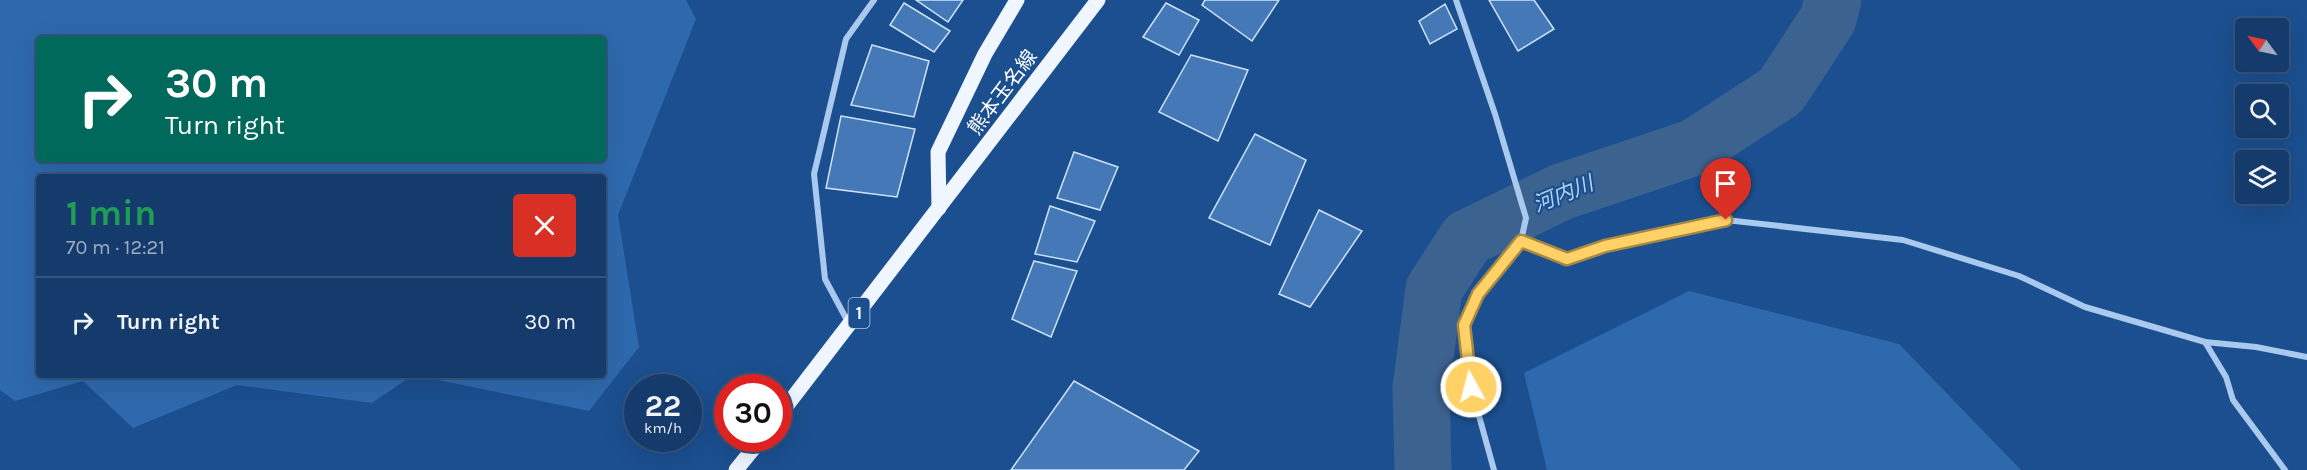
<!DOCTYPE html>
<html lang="en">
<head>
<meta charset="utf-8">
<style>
  :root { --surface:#143b6b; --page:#214673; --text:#f1f3f6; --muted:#9dadc1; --line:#33557e }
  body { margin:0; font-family:Karla,"Noto Sans JP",sans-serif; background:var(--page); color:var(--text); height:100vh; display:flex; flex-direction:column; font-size:22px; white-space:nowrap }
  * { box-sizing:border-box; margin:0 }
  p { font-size:20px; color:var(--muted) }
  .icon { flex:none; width:33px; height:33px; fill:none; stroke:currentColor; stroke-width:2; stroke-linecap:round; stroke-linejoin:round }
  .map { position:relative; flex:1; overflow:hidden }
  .panel { position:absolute; left:36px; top:174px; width:570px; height:204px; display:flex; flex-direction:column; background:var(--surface); border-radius:6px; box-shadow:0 6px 24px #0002,0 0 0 2px var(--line) }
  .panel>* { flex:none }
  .top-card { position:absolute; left:36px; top:36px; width:570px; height:126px; border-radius:6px; box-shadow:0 6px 24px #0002,0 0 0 2px var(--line); background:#00695c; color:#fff; overflow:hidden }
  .needle { width:39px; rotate:303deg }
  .controls { position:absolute; left:2235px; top:18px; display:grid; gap:12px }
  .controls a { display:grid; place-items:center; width:54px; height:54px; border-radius:6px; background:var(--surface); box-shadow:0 6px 24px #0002,0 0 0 2px var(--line); font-size:30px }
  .speed { position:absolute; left:624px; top:374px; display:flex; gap:12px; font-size:30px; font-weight:700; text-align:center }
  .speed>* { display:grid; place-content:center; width:78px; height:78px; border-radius:50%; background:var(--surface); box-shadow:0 6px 24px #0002,0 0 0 2px var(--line); line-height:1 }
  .speed small { font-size:15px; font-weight:400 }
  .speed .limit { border:9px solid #d22; background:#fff; color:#111 }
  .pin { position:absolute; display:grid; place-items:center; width:51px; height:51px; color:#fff; margin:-62px -26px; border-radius:50% 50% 50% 0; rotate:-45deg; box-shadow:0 0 6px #0007 }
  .pin .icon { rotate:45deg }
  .me { position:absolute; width:66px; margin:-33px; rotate:353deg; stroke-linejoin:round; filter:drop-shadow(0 0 4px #0008) }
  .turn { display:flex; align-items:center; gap:21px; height:126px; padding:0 30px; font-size:27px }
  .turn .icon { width:78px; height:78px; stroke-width:2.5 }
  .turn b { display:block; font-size:42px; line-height:51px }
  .round { display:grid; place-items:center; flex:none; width:63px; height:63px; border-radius:6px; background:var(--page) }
  .headline { display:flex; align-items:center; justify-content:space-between; height:102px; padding:0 30px }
  h1 { font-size:36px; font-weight:700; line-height:45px; color:#1e9e55 }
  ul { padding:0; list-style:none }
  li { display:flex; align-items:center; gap:18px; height:90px; padding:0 30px; border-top:2px solid var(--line) }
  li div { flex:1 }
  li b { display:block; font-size:22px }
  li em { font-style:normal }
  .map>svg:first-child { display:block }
  .green { fill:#2e69ad; fill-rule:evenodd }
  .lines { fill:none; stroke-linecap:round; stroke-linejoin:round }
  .river { stroke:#3c6290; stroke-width:57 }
  .building { fill:#4478b7; stroke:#cfe3fa; stroke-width:1.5 }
  .street { stroke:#a9c9ee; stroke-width:6 }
  .primary { stroke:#f0f6ff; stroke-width:15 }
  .route-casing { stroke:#a68842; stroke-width:15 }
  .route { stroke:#ffd166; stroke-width:10 }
  .labels { text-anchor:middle; stroke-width:4.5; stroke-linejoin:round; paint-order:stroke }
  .shield { fill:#1b4f8f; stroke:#bbcadd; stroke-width:1.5 }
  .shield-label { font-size:18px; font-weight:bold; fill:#fff }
  .street-label { font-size:20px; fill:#fff; stroke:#1b4f8f }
  .water-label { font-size:21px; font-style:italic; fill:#b5d3f5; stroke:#1b4f8f }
</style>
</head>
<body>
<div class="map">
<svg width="2307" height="470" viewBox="0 0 2307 470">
  <rect width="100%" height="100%" fill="#1b4f8f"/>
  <g class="green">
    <path d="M0 0H686L696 19 618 215 639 347 589 411 414 375H603V177H39V375H413L372 403 237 385 133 428 83 381 15 401 0 390ZM39 39H603V159H39Z"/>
    <path d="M1689 291 1899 344 2021 470H1547L1524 373Z"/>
  </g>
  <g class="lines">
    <path class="river" d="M1423 470 1421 388 1434 289 1467 238 1561 192 1695 147 1781 91 1828 19 1833 0"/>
  </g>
  <g class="building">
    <path d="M916 0H963L948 22Z"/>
    <path d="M1205 0H1279L1252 41 1202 5Z"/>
    <path d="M1489 0H1534L1554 29 1518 51Z"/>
    <path d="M904 3 950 31 934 52 890 25Z"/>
    <path d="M1166 3 1199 20 1179 55 1143 37Z"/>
    <path d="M1445 4 1457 29 1430 44 1419 21Z"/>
    <path d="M872 45 929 61 914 117 851 105Z"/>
    <path d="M1191 55 1248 70 1218 141 1159 112Z"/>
    <path d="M841 116 915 129 897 197 826 188Z"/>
    <path d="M1255 134 1306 160 1270 245 1209 218Z"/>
    <path d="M1074 152 1118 167 1100 210 1057 198Z"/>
    <path d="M1050 206 1095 221 1077 262 1035 254Z"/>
    <path d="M1319 210 1362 231 1310 307 1279 294Z"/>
    <path d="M1034 261 1077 271 1051 337 1012 319Z"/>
    <path d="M1074 381 1199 451 1184 470H1011Z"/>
  </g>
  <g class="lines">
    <g class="street">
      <path d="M1456 0 1495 114 1526 218 1521 241 1478 294 1464 325 1471 387 1494 470"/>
      <path d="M1521 241 1567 259 1605 246 1726 220 1903 240 2019 276 2085 307 2205 342 2256 347 2307 357"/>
      <path d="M848 322 825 279 814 174 846 39 874 0"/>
      <path d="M2205 342 2226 377 2233 400 2285 470"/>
    </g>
    <g class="primary">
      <path d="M939 208 938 152 985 54 1017 0"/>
      <path d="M778 417 1098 0"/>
      <path d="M736 470 762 438"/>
    </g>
  </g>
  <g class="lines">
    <defs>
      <path id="route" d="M1471 387 1464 325 1478 294 1521 241 1567 259 1605 246 1726 220"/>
    </defs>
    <use href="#route" class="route-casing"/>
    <use href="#route" class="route"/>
  </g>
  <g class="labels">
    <rect class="shield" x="848.5" y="298" width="21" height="30" rx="4.5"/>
    <g class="shield-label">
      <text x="859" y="319">1</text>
    </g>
    <g class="street-label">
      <text transform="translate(1002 92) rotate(-53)" y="7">熊本玉名線</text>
    </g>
    <g class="water-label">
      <text transform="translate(1563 194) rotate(-22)" y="7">河内川</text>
    </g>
  </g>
</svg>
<div class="controls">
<a><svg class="needle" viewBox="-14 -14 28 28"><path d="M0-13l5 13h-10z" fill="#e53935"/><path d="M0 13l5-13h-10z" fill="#9dadc1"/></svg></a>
<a><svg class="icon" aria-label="search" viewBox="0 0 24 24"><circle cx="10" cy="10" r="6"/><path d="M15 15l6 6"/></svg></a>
<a><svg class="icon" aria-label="layers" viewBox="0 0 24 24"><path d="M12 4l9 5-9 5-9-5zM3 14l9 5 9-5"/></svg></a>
</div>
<div class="speed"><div>22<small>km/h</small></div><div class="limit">30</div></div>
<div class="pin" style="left:1726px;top:220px;background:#d93025"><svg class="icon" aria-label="arrive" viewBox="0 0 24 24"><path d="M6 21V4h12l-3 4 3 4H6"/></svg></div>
<svg class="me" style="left:1471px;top:387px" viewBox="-20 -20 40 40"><circle r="17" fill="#ffd166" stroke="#fff" stroke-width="3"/><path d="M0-11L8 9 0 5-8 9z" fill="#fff"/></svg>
<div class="top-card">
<div class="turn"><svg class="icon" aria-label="right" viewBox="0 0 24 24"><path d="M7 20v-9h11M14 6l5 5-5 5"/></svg><div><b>30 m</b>Turn right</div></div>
</div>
<section class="panel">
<div class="headline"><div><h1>1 min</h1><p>70 m · 12:21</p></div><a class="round" style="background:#d93025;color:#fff"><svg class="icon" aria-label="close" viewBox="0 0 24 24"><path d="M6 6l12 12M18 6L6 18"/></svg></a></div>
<ul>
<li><svg class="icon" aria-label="right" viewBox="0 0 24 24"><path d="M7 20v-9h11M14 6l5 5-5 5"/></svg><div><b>Turn right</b></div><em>30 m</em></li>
</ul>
</section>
</div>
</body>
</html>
